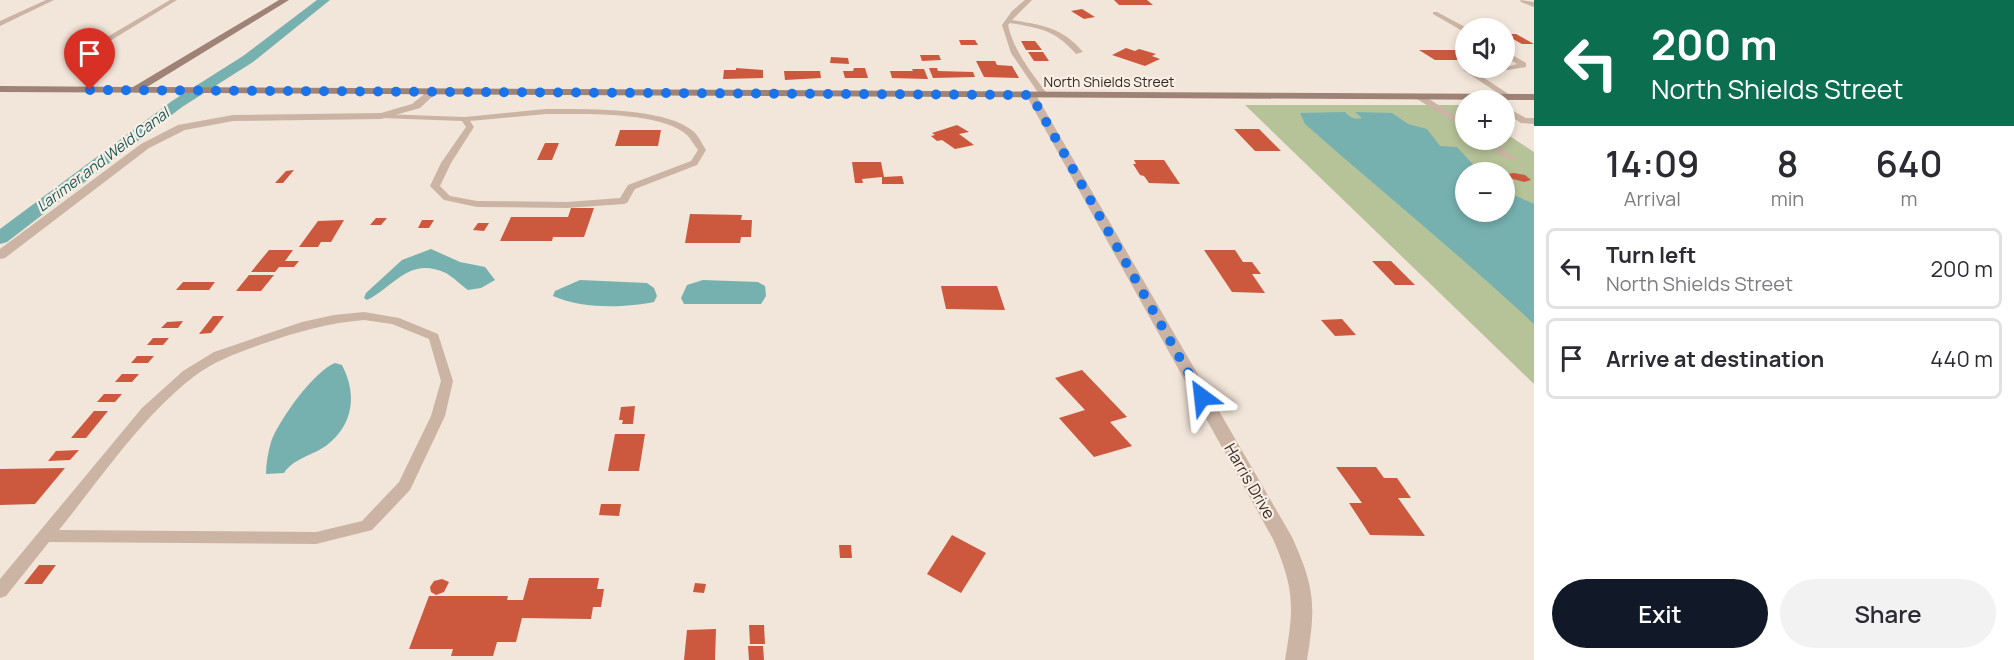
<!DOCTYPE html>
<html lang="en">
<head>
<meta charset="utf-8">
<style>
  :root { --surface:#fff; --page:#f2f2f3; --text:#2b2b33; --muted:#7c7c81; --line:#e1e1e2; --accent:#111827 }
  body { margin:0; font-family:Manrope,sans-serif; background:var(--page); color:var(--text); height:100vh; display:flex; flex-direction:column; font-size:22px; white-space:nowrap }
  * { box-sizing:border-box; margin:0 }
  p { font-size:20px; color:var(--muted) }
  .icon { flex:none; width:33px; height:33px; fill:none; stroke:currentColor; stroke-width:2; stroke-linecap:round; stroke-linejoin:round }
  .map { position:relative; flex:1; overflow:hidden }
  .details { display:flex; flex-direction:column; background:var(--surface); width:480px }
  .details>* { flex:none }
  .banner { background:#0b6e4f; color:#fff; overflow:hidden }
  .buttons { position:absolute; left:1455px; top:18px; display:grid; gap:12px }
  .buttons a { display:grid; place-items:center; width:60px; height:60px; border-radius:50%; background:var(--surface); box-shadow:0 3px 9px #0003; font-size:30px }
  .pin { position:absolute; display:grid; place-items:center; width:51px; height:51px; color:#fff; margin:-62px -26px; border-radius:50% 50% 50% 0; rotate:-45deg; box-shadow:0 0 6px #0007 }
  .pin .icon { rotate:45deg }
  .me { position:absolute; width:66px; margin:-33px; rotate:330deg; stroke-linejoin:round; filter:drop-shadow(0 0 4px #0008) }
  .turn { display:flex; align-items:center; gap:21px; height:126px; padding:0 18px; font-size:27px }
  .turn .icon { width:78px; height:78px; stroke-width:2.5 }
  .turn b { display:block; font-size:42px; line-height:51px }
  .eta { display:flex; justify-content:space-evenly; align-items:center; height:102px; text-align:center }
  .eta b { font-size:36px; font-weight:600; line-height:42px }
  .primary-button { display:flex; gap:12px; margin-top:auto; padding:12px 18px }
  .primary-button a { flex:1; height:69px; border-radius:36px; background:var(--accent); color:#fff; font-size:24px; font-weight:600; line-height:69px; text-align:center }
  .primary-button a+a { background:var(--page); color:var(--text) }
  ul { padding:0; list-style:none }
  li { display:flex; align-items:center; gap:18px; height:81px; margin:0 12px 9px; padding:0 6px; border:3px solid var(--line); border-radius:9px }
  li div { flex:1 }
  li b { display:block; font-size:22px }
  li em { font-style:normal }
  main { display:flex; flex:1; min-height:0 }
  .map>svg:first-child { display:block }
  .green { fill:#b6c298; fill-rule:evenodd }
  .water { fill:#76b1b0 }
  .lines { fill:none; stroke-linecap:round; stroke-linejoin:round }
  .canal { fill:#76b1b0; fill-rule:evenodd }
  .building { fill:#cc583d }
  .service { fill:#cbb4a4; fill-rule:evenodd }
  .minor { fill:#cbb4a4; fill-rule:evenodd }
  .secondary { fill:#9f8276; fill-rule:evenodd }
  .route { stroke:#1a73e8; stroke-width:10; stroke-dasharray:0 18 }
  .labels { text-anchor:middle; stroke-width:4.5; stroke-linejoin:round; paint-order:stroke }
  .far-street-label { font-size:14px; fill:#362a26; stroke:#faefe5 }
  .far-water-label { font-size:15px; font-style:italic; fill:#1a5959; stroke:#faefe5 }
  .street-label { font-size:16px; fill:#362a26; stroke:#faefe5 }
</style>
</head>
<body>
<main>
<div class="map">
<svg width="1534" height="660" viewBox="0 0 1534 660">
  <rect width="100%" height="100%" fill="#f2e5d9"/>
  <path class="green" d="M1245 105H1462L1465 107 1466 140H1504L1505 133 1534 152V384ZM1466 172H1504V212H1466Z"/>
  <g class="water">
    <path d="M1345 112C1350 118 1355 120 1362 118L1355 112 1392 113 1408 124 1427 129 1440 146 1457 147 1480 172H1466V212H1504L1505 191 1534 204V324C1460 255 1381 191 1305 124L1300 113Z"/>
    <path d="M431 249 460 262 485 267 495 280 481 288 468 290C461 285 453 277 446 273 409 256 395 286 367 300L364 298 366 293 402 260Z"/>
    <path d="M580 280 647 283 654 288 657 296 654 302C624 308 582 309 553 296L555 291Z"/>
    <path d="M703 280 758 282 765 286 766 296 761 304H684L681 298 687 285Z"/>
    <path d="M335 363 342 365C357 394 354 424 327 445 312 456 294 458 284 473L266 474C266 463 268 453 271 442 279 420 314 371 335 363Z"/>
  </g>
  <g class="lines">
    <path class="canal" d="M317 0H330L253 62 182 107 7 242 0 244V229L172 101 243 56Z"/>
  </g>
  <g class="building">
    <path d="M1114 0H1147L1153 5H1119Z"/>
    <path d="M1082 9 1095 17 1084 19 1071 11Z"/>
    <path d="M1504 34H1516L1534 44H1522Z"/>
    <path d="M959 40H975L978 45H961Z"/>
    <path d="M1021 41H1035L1042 50H1026Z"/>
    <path d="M1126 48 1135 51 1139 49 1156 54 1152 56 1160 59 1145 66 1112 55Z"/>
    <path d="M1419 50H1466V60H1435Z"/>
    <path d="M1028 52H1043L1049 61H1034Z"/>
    <path d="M920 55H939L941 60 922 61Z"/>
    <path d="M831 57 848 58 849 64 830 63Z"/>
    <path d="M976 61H995L997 65 1012 66 1019 78 984 77Z"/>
    <path d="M736 68 763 70V78L723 79 724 70H736Z"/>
    <path d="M854 68H865L868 78H845L843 71H853Z"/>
    <path d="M929 68H937L938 71 973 72 975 77 933 78Z"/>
    <path d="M912 69H924L928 79 892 78 890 71H913Z"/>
    <path d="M784 71H820L821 78 785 80Z"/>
    <path d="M957 125 969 132 959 134 974 145 955 149 942 140 937 141 931 136 935 135 932 133Z"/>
    <path d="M1234 129H1259L1281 151H1255Z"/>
    <path d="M620 130H661L658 146H615Z"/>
    <path d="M545 143H559L552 160H537Z"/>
    <path d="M1134 160H1164L1180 184 1149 183 1144 176 1140 175 1133 164H1136Z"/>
    <path d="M852 162H881L884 177 902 176 904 184H882V177L862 179 863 183H855Z"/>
    <path d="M294 170 283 183H275L286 171Z"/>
    <path d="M1514 173 1525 175 1531 180 1524 182 1513 179 1507 174Z"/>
    <path d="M571 208H594L584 237H553L552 241H500L511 217H568Z"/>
    <path d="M690 214 742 215 741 220H752L751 237H741L740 243H685Z"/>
    <path d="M376 218H387L381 225H370Z"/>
    <path d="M344 220 331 242H321L318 247H299L318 221Z"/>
    <path d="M422 220H434L429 228H418Z"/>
    <path d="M478 223H489L484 231 473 230Z"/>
    <path d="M269 250H293L285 261H299L294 267H279L275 272H251Z"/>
    <path d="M1204 250H1235L1243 262H1252L1261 274H1252L1265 293 1232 292Z"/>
    <path d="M1372 261H1391L1415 285H1395Z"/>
    <path d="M249 275H274L261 291H236Z"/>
    <path d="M183 282H215L209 290H176Z"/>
    <path d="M941 286H997L1005 310 946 309Z"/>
    <path d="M213 316H224L211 333 199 334Z"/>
    <path d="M1342 319 1356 335 1335 336 1321 320Z"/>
    <path d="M183 321 178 328H161L167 322Z"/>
    <path d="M153 338H169L163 345H147Z"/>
    <path d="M137 356H154L148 363H131Z"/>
    <path d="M1082 370 1127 417 1110 422 1132 446 1094 457 1059 418 1085 410 1055 378Z"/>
    <path d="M122 374H139L132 382H115Z"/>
    <path d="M104 394H122L115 402H97Z"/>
    <path d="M635 406 633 424H622L623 420H619L621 407Z"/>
    <path d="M94 411H108L86 438H71Z"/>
    <path d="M615 434H645L639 471H608Z"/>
    <path d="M79 450 70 460 48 461 56 451Z"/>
    <path d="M1336 467H1376L1384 478H1397L1411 498H1398L1425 536 1370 535 1349 503H1362Z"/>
    <path d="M65 468 35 504 0 505V469Z"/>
    <path d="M601 504H621L619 516 599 515Z"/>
    <path d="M952 535 986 553 961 593 927 574Z"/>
    <path d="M839 545H851L852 558H840Z"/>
    <path d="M39 565H56L42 584H24Z"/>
    <path d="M529 578H599L597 589H604L601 607H593L591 619 522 618 516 642H497L493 656H451L453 649H409L429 596H508L507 600H523Z"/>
    <path d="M442 579 449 582 444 592 436 595 431 592 430 587 434 581Z"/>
    <path d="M695 583 706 584 704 593 693 592Z"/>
    <path d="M749 625H764L765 644H750Z"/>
    <path d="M716 629 715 660H684L687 630Z"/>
    <path d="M748 646H763L764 660H749Z"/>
  </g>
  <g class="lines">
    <g class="service">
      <path d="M46 0H54L0 26V21Z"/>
      <path d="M170 0H177L82 58 75 56Z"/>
      <path d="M1025 0H1032L1012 20C1043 25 1062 27 1083 52L1076 54C1055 30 1040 28 1010 23L1008 25C1014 52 1032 73 1048 95L1044 97H1041L1011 53 1002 25 1012 11Z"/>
      <path d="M1433 12H1437L1467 28 1466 33 1433 14Z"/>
      <path d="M1504 50 1526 63V67L1508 70 1475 72 1510 95 1511 97 1507 99 1463 70 1467 68H1504L1517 64 1504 56Z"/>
      <path d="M1417 95H1423L1466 123V129L1417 99Z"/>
      <path d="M1504 106 1526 118H1534V124L1521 123 1504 112Z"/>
      <path d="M546 109C582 109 665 107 693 131 699 136 702 144 706 150L697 165 635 189 627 203 624 204 567 208 477 207 444 200 430 186 441 163 466 127 462 121 381 118 377 116 381 114 465 117ZM546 114C580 114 662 111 687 135 691 139 694 145 698 150L691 161 628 185 620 198 567 202 477 201 450 196 440 186 451 163 474 127 470 121Z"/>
      <path d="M1480 140H1489L1516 158 1515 160H1509Z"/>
      <path d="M364 312 399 318 438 334 453 381 445 416 410 490 372 530 316 544 49 542 6 596 0 598V579L142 408 183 371 214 352 302 322 334 315ZM364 320 392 324 429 339 441 381 431 416 399 482 362 521 316 532 59 530C101 478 140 419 192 378 213 361 237 353 262 344 297 332 327 323 364 320Z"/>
    </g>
    <g class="minor">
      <path d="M1520 0 1534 2V7L1521 2Z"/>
      <path d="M428 91 436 93 420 108 381 119 233 121 185 130 149 148 5 258 0 259V249L141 144 178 125 233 115 381 113 412 104Z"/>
      <path d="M1028 93 1036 95 1292 537C1315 588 1316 605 1307 660H1285C1294 607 1295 590 1273 539L1026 95Z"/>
    </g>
    <path class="secondary" d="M279 0H289L147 87 1534 94V100L0 92V86L133 87Z"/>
  </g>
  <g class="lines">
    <path class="route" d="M90 90 1031 95 1202 397"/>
  </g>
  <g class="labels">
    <g class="far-street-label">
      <text x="1109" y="87">North Shields Street</text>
    </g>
    <g class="far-water-label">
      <text transform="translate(103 160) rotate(-37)" y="5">Larimer and Weld Canal</text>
    </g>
    <g class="street-label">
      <text transform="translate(1250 481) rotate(60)" y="6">Harris Drive</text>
    </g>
  </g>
</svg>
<div class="buttons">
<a><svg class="icon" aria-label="sound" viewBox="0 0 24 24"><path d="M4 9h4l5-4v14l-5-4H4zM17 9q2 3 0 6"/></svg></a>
<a>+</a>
<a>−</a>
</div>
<div class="pin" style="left:90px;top:90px;background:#d93025"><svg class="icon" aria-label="arrive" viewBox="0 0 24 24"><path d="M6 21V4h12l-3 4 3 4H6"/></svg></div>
<svg class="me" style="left:1202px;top:397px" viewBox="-20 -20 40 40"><path d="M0-17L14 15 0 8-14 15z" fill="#1a73e8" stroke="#fff" stroke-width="4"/></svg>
</div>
<section class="details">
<div class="banner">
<div class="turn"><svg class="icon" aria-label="left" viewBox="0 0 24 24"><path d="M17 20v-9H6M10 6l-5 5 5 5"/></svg><div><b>200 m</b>North Shields Street</div></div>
</div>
<div class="eta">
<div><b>14:09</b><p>Arrival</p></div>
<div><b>8</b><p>min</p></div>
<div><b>640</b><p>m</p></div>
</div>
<ul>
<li><svg class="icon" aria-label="left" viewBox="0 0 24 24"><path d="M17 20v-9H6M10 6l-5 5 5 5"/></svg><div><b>Turn left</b><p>North Shields Street</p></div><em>200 m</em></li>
<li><svg class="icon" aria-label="arrive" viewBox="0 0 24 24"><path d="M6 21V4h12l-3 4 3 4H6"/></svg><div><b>Arrive at destination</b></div><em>440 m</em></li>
</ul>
<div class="primary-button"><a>Exit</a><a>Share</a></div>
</section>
</main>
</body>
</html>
